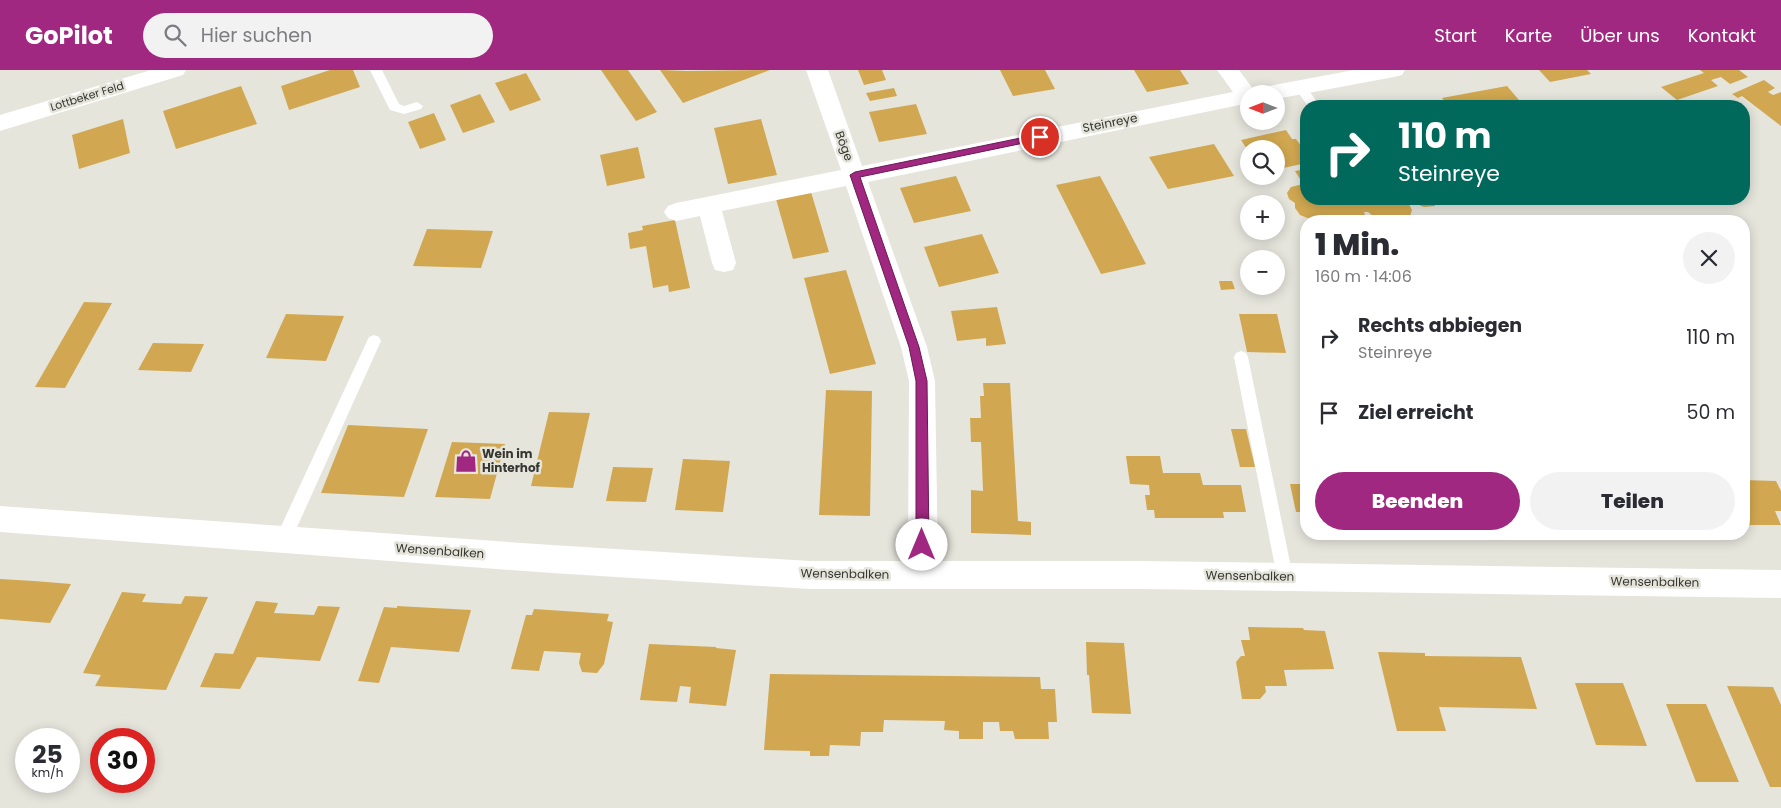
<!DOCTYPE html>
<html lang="de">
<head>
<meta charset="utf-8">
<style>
  :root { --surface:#fff; --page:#f2f2f3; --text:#2b2b33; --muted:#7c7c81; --accent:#a02880 }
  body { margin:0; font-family:Poppins,sans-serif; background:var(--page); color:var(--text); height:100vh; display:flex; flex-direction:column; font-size:19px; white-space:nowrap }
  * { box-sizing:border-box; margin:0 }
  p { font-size:16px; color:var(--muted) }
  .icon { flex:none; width:28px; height:28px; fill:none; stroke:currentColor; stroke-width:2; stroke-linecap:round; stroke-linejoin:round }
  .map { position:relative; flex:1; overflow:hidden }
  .details { position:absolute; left:1300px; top:145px; width:450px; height:325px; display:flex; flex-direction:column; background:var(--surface); border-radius:20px; box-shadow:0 2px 12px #0003 }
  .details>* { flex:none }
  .hud { position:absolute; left:1300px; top:30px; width:450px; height:105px; border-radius:20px; box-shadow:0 2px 12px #0003; background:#00695c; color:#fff; overflow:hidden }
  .needle { width:32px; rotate:270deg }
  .fabs { position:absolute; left:1240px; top:15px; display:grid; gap:10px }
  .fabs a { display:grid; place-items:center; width:45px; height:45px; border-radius:50%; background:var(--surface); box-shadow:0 2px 12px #0003; font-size:25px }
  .speed { position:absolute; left:15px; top:658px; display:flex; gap:10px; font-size:25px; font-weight:700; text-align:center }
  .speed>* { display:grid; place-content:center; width:65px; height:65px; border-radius:50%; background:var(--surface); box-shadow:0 2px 12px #0003; line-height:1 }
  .speed small { font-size:12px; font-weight:400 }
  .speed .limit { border:8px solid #d22; background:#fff; color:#111 }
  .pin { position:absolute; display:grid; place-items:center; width:42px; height:42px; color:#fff; margin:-21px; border:2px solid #fff; border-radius:50%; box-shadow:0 1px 5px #0007 }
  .me { position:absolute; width:55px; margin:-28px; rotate:0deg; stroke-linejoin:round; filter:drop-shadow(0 0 4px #0008) }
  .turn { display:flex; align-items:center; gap:18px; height:105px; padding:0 15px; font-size:22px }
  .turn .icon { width:65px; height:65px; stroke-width:2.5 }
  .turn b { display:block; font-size:35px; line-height:42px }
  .round { display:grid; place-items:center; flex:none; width:52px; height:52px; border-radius:26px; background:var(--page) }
  .head { display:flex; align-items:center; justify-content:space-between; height:85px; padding:0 15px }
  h1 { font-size:30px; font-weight:800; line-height:38px }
  .action { display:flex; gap:10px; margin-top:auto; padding:10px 15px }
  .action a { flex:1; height:58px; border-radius:30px; background:var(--accent); color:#fff; font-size:20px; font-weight:800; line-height:58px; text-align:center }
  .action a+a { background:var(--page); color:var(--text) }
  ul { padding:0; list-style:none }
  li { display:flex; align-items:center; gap:15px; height:75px; padding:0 15px }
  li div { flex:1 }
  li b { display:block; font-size:19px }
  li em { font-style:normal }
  header { display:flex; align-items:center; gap:30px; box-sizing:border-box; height:70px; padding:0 25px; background:var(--accent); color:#fff }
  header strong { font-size:24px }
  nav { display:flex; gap:28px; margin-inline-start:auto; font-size:18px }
  .search { width:350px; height:45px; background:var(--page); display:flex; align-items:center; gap:12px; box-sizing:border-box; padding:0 18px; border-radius:28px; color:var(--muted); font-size:19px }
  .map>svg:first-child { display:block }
  .building { fill:#d1a851 }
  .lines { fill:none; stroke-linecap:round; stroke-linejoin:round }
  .service { fill:#fff; fill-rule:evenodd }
  .minor { fill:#fff; fill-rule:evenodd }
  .route { fill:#a02880; stroke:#681a53 }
  .labels { text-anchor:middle; stroke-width:5; stroke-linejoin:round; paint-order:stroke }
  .far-street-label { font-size:11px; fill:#363632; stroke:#e5e5dc }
  .street-label { font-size:12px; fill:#363632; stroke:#e5e5dc }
  .poi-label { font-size:12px; font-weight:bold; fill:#363632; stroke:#e5e5dc; text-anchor:start }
</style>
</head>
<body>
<header>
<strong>GoPilot</strong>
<div class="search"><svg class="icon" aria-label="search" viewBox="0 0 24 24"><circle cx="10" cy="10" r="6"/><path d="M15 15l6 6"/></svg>Hier suchen</div>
<nav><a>Start</a><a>Karte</a><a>Über uns</a><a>Kontakt</a></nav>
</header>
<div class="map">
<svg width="1781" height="738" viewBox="0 0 1781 738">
  <rect width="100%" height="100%" fill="#e5e5dc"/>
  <g class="building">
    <path d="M330 0H353L360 17 289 40 281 16Z"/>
    <path d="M601 0H628L657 42 636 51Z"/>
    <path d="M660 0 687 1 770 0 683 33Z"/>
    <path d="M858 0H882L886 10 864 15Z"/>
    <path d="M1000 0H1045L1055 19 1013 26Z"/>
    <path d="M1134 0H1180L1189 14 1147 22Z"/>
    <path d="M1539 0H1587L1591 4 1550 12Z"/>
    <path d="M1700 0H1739L1748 7 1730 14 1721 7 1711 10 1718 16 1677 30 1661 17 1704 3Z"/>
    <path d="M526 3 541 30 510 41 495 13Z"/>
    <path d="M1764 10 1775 18 1768 22 1773 25 1781 22V56L1742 26 1738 28 1732 24Z"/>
    <path d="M241 16 257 54 176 79 163 41Z"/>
    <path d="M1507 16 1524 36H1449L1442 28Z"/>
    <path d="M894 18 897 26 870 31 866 23Z"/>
    <path d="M480 24 495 52 463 63 450 35Z"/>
    <path d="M916 34 927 64 879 72 869 42Z"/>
    <path d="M434 43 446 70 420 79 408 52Z"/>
    <path d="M123 49 130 83 79 99 72 65Z"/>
    <path d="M761 49 777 105 728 114 714 58Z"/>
    <path d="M1286 60 1292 69H1296L1305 81 1300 82 1306 93 1279 99 1276 95V79H1265L1263 76 1247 79 1241 70Z"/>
    <path d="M1214 74 1234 106 1168 119 1149 87Z"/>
    <path d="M638 77 645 108 607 116 600 85Z"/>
    <path d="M1306 99V111L1300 109 1295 101Z"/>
    <path d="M956 106 971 141 914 153 900 118Z"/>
    <path d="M1100 106 1118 140 1146 194 1101 204 1056 115Z"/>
    <path d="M1303 114 1306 115V129H1454L1452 133 1435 134V136L1424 137 1414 133 1409 134 1412 140 1409 150 1403 151H1379L1368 142H1364L1365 145 1362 151H1315L1300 145 1295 138V133L1289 129 1287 123 1291 117Z"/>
    <path d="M811 122 829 182 793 189 776 129Z"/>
    <path d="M1249 144V155L1248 156 1240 151Z"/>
    <path d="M675 150 690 218 669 222 668 215 653 218 646 176 630 179 628 163 643 160 642 156Z"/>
    <path d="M427 159 493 161 481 198 413 196Z"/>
    <path d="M982 164 999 203 939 217 924 177Z"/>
    <path d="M846 200 876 294 830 304 804 208Z"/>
    <path d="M1219 211H1232L1235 219 1221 220Z"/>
    <path d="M84 232 112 233 65 318 35 317Z"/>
    <path d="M997 237 1006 274 986 276V268L957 271 951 241Z"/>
    <path d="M286 244 344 246 326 291 266 288Z"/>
    <path d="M1239 244H1277L1286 283 1247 282Z"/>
    <path d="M153 273 204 274 191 302 138 300Z"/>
    <path d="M983 313H1010L1018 451 1031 452V465L971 463V420L983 421 982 395 981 372H971L970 348H981L980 326H984Z"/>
    <path d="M826 320 872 321 870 446 819 445Z"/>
    <path d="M549 342 590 343 573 418 531 416Z"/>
    <path d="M348 355 428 359 404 427 321 423Z"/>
    <path d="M1231 359H1246L1255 397H1240Z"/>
    <path d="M452 372 505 374 490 429 435 427Z"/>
    <path d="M1126 386H1160L1163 403H1200L1203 415H1241L1246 442H1223L1224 448H1155L1154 440H1147L1145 425H1150L1149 415 1130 414Z"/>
    <path d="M683 389 730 391 723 442 675 440Z"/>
    <path d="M613 397 653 398 646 432 606 431Z"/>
    <path d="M1744 410 1776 411 1781 421V441H1775L1781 455H1744V424H1750Z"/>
    <path d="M1290 414H1306V450H1303L1301 442H1296Z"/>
    <path d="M0 509 34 511 71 514 50 553 0 549Z"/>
    <path d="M122 522 146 524 142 532 181 534 185 526 208 527 166 620 95 616 101 605 83 603Z"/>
    <path d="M256 531 278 533 274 543 314 545 318 536 340 537 320 591 257 587 240 619 200 617 215 583 233 584Z"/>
    <path d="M397 536 471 540 459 582 391 577 379 613 358 611 384 537 397 538Z"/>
    <path d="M534 539 609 544 607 551 613 552 604 594 597 603 582 602 579 593 581 583 544 581 539 601 511 599 526 545H532Z"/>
    <path d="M1248 557 1303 558 1304 560 1325 561 1334 599 1284 600 1287 616H1265L1266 622 1260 629H1242L1236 592 1241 586H1245L1241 570H1250Z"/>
    <path d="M1086 572 1124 573 1131 644 1092 643 1089 605H1087Z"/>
    <path d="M649 574 716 577V578L736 580 726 636 689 633 691 617 680 616 677 632 640 630Z"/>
    <path d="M1378 582 1425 583V586L1521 587 1537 639 1439 637 1446 661H1397Z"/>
    <path d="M770 604 1040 607 1041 619H1055L1057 652H1048L1049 669H1015L1013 661H1000L999 652H983V669H959V661L944 660 945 651 884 650 883 662H861L860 676 830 675 829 686H810V681L764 680Z"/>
    <path d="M1575 613H1623L1647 676 1596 675Z"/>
    <path d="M1727 616 1773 617 1781 635V717H1770Z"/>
    <path d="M1666 634H1706L1739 712H1696Z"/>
  </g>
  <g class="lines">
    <g class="service">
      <path d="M370 0H382L399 34 404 36 417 32 423 36 421 39 404 44 390 40Z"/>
      <path d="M1300 13 1304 14 1320 36H1308L1294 17Z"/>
      <path d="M374 265 379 267 381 271 289 475 283 477 277 475 275 470 277 465 367 271 369 267Z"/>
      <path d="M1241 281 1246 283 1248 287 1293 507 1291 512 1285 515 1279 512 1277 507 1234 287 1236 283Z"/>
    </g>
    <g class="minor">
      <path d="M151 0H186L183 5 0 61V45Z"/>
      <path d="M806 0H828L862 96 1233 22 1217 0H1239L1253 19 1354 0H1405L1402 5 1394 7 1276 29V24H1249V33L868 112 927 277 935 311 938 491H1142L1781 500V528L1142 519H810L552 503 0 462V436L552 475 810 491H908L909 311 901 277 846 116 722 141 736 193 733 200 724 202 715 200 712 193 700 146 676 151 668 148 664 142 668 136 676 133 841 100Z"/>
    </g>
  </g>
  <path class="route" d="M1040 64 1045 67 1043 69 860 107 919 277 927 311 929 475 927 479 922 481 918 479 916 475V311L909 277 850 105 855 102Z"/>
  <defs>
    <symbol id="shop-bare" viewBox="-9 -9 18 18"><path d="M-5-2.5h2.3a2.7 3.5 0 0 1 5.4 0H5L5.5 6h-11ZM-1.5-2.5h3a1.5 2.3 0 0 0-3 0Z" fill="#a02880" stroke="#e5e5dc" stroke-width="2.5" paint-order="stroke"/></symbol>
  </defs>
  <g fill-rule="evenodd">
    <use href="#shop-bare" x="450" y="375" width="32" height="32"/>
  </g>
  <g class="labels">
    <g class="far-street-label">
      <text transform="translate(87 26) rotate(-17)" y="4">Lottbeker Feld</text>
    </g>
    <g class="street-label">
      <text transform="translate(1110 53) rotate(-11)" y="4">Steinreye</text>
      <text transform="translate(844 76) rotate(70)" y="4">Böge</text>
      <text transform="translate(440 481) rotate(4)" y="4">Wensenbalken</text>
      <text transform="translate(845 504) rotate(1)" y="4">Wensenbalken</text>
      <text transform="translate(1250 506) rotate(1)" y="4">Wensenbalken</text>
      <text transform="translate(1655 512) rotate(1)" y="4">Wensenbalken</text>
    </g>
    <g class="poi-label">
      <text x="482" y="388">Wein im<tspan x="482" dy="14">Hinterhof</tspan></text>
    </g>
  </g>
</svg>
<div class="fabs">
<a><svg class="needle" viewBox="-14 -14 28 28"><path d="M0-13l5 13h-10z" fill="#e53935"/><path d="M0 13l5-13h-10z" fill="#7c7c81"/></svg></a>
<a><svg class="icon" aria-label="search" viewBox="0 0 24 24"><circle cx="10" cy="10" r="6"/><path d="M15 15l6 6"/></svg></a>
<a>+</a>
<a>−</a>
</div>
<div class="speed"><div>25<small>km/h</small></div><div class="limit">30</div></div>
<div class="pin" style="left:1040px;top:67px;background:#d93025"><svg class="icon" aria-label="arrive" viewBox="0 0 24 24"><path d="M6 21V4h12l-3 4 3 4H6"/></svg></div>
<svg class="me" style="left:922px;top:475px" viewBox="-20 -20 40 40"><circle r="19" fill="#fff"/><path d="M0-13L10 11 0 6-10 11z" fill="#a02880"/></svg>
<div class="hud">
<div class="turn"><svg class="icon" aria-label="right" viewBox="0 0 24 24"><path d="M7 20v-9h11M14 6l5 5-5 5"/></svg><div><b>110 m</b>Steinreye</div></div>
</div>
<section class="details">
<div class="head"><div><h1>1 Min.</h1><p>160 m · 14:06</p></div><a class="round"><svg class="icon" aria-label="close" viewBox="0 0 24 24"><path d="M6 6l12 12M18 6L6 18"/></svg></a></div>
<ul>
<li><svg class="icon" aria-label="right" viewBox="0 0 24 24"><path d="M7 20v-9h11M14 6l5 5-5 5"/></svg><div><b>Rechts abbiegen</b><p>Steinreye</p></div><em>110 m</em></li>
<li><svg class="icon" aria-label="arrive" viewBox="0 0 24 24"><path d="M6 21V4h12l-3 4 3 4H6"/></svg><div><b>Ziel erreicht</b></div><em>50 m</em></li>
</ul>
<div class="action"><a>Beenden</a><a>Teilen</a></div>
</section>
</div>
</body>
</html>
